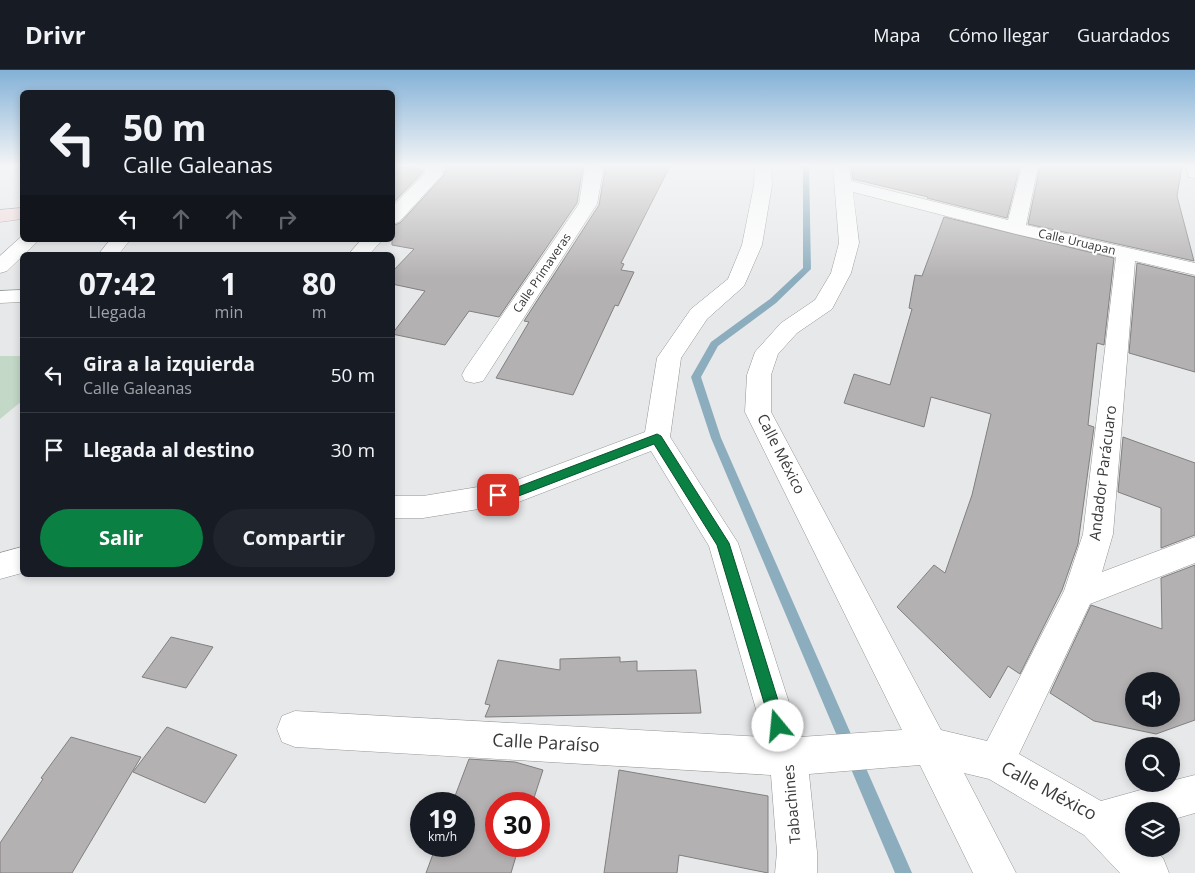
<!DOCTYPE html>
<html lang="es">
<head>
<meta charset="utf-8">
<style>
  :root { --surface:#171b24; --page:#20242c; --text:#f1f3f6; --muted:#9ea1a6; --line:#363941; --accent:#0b8043 }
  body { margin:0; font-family:"Open Sans",sans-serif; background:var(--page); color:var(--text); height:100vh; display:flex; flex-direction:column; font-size:19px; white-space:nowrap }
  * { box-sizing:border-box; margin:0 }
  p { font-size:16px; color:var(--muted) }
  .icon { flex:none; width:28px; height:28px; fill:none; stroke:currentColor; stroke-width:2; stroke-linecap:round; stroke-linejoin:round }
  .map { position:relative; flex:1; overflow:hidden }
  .sheet { position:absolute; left:20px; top:182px; width:375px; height:325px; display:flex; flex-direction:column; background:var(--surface); border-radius:8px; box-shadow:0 2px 8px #0003 }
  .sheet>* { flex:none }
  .banner { position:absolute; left:20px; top:20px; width:375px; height:152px; border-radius:8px; box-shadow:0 2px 8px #0003; background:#171b24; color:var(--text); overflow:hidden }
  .fabs { position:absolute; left:1125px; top:602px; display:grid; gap:10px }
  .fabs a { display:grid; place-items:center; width:55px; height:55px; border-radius:50%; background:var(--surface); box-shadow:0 2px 8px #0003; font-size:25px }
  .speed { position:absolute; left:410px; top:722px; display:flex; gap:10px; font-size:25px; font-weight:700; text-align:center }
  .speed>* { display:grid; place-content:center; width:65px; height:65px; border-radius:50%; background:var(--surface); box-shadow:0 2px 8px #0003; line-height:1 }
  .speed small { font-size:12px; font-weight:400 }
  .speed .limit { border:8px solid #d22; background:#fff; color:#111 }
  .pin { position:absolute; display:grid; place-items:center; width:42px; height:42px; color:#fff; margin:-21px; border-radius:10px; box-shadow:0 2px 8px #0006 }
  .me { position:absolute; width:55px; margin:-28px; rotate:343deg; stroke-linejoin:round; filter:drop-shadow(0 0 4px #0008) }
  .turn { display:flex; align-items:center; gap:18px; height:105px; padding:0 20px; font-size:22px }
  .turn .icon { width:65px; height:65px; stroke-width:2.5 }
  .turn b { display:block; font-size:35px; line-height:42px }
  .lanes { display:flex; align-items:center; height:48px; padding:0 20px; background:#0003; justify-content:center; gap:25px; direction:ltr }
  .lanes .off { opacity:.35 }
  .eta { display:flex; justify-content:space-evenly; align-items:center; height:85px; text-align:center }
  .eta b { font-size:30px; font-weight:700; line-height:35px }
  .action { display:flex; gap:10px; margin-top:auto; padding:10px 20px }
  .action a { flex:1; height:58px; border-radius:30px; background:var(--accent); color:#fff; font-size:20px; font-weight:700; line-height:58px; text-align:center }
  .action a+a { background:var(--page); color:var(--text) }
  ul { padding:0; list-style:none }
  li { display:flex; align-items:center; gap:15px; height:75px; padding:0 20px; border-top:1px solid var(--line) }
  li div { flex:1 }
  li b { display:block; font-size:19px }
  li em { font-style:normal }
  header { display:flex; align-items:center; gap:30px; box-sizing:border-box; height:70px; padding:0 25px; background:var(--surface); border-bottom:1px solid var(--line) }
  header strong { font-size:24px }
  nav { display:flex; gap:28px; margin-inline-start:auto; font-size:18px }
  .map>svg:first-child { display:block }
  .green { fill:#c3d8c7 }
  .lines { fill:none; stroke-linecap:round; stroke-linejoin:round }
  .stream { fill:#8cadbe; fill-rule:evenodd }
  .building { fill:#b4b1b2; stroke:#817f7f; fill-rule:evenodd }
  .street-casing { stroke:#939495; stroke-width:1 }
  .secondary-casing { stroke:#939495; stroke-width:1 }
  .street { fill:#fff; fill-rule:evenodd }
  .secondary { fill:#f2dada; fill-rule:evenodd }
  .route { fill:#0b8043; stroke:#07532c }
  .labels { text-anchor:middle; stroke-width:4; stroke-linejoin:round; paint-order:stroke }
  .far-street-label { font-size:12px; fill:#39393a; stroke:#fff }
  .street-label { font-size:15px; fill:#39393a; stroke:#fff }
  .near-street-label { font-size:18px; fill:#39393a; stroke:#fff }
</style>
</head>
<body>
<header>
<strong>Drivr</strong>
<nav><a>Mapa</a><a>Cómo llegar</a><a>Guardados</a></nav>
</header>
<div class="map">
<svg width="1195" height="803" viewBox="0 0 1195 803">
  <rect width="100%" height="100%" fill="#e7e8ea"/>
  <path class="green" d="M0 286H22V331L0 349Z"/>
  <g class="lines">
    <path class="stream" d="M803 96H809L811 199 776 233 718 276 701 307 721 368 912 803H895L711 368 691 307 711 272 770 229 803 198Z"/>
  </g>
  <g class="building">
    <path d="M392 96 422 99 423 102 392 134Z"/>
    <path d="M446 96H583L577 133 499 247 469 241 445 275 392 264 425 221 392 214V202L414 179 392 175V156L400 153 444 105V101H447Z"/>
    <path d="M603 96H670L621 193 624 194 621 200 634 202 618 236 615 235 573 325 496 308 529 252 524 251 599 135 605 101Z"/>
    <path d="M851 96H1020L1007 148 927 128 928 127 853 109Z"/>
    <path d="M1040 96H1182L1177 126 1194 191 1028 154Z"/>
    <path d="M944 147 1114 188 1104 275 1097 273 1088 355 1094 357 1078 474 1062 520 1020 604 1008 596 990 628 897 537 934 495 945 503 972 425 991 344 931 327 924 357 844 333 854 304 890 315 912 239 909 238 915 205 922 206Z"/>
    <path d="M1137 193 1195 207V302L1129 283Z"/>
    <path d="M1123 367 1195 393V465L1161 478V438L1118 422Z"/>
    <path d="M1195 495V650L1156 664 1094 651 1050 623 1091 535 1162 559 1161 508ZM1134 611H1171V649H1134Z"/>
    <path d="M171 567 213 577 186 618 142 607Z"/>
    <path d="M620 587V592L637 591V601L696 600 701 643 485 647 490 635 485 634 498 590 560 600V589Z"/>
    <path d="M167 657 237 685 205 733 133 702Z"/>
    <path d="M71 667 141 687 72 803H0V773L43 709 41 708Z"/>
    <path d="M469 689 515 692 543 700 532 734H496V776H519L511 803H426L436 776H464V734H452Z"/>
    <path d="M619 700 768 726V803L679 785 677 803H604Z"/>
  </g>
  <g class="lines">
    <defs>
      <g id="street">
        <path d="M424 96H440L443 104 399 152 392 154V137L425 103Z"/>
        <path d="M585 96H601L603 101 597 134 483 311 474 313 465 311 462 305 465 299 579 134Z"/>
        <path d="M755 96H771L772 115 762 175 744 216 707 249 681 288 670 367 738 473 800 667 902 660 745 342 747 305 755 282 781 253 815 230 831 203 839 173 833 96H849L851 111 1008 150 1022 96H1038L1026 155 1195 193V205L1135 191 1113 464 1102 502 1195 467V493L1090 534 1019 684 1101 731 1162 714H1171V711L1195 705V743L1171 750V741H1134V779H1153L1163 788 1169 803H1120L1084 765 989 709 964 703 1016 803H973L920 695 809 704 817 782V803H775L777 782 771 705 295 677 282 672 277 659 282 646 295 641 764 667 709 476 651 381 516 433 423 448H392V426H423L514 411 645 362 657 288 691 239 728 209 742 175 754 115ZM853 122 1016 164 1116 187 1083 464 1064 521 987 671 941 660 771 342V305L778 284 797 263 832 239 851 203 859 173Z"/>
        <path d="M1186 96H1195V108L1189 107Z"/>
        <path d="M22 166V170H39L7 201 0 203V186Z"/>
        <path d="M110 170H130L118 185H98Z"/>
        <path d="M361 170H382L369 185H348Z"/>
        <path d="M22 220V232L0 233V221Z"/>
        <path d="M22 477V503L0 509V483Z"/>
      </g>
      <path id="secondary" d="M22 138V149L0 152V140Z"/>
    </defs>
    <use href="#street" class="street-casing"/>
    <use href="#secondary" class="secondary-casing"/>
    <use href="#street" class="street"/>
    <use href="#secondary" class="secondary"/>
  </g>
  <linearGradient id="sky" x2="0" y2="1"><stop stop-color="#83b1d7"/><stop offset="0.46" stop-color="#f4f5f6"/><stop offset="1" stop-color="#f4f5f6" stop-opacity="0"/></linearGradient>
  <rect width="1195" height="208" fill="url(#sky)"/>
  <path class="route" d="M657 364 661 366 729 473 786 656 784 661 778 663 773 661 771 656 717 475 654 374 516 427 498 430 493 429 492 425 493 422 515 418Z"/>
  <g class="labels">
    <g class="far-street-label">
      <text transform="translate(1077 172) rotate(13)" y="4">Calle Uruapan</text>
      <text transform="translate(542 203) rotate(-56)" y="4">Calle Primaveras</text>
    </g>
    <g class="street-label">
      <text transform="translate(781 384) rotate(63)" y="5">Calle México</text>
      <text transform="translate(1103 403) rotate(-83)" y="5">Andador Parácuaro</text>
      <text transform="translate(792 734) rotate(-95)" y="5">Tabachines</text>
    </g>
    <g class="near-street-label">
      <text transform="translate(546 673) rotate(3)" y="6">Calle Paraíso</text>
      <text transform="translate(1049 721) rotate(28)" y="6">Calle México</text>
    </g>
  </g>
</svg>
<div class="fabs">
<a><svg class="icon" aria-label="sound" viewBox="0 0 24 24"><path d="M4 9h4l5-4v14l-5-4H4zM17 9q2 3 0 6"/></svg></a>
<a><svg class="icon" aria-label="search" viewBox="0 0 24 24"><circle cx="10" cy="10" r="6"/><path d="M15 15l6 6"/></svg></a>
<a><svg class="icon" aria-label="layers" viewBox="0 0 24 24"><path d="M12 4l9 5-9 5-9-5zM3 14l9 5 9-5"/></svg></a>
</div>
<div class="speed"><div>19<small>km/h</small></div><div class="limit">30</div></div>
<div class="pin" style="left:498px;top:425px;background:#d93025"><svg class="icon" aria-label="arrive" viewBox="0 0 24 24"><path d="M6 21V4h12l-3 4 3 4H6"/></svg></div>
<svg class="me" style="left:778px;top:656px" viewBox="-20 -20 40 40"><circle r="19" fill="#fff"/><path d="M0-13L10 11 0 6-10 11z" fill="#0b8043"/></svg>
<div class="banner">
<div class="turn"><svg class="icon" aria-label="left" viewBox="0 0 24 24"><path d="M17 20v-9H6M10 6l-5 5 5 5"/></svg><div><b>50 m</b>Calle Galeanas</div></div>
<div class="lanes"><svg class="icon" aria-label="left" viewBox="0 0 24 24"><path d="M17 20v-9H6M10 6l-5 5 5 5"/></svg><svg class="icon off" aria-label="ahead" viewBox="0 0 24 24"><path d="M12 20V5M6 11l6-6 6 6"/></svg><svg class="icon off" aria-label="ahead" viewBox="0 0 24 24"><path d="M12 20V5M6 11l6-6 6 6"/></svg><svg class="icon off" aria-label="right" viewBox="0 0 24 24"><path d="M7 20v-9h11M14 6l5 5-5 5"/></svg></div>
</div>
<section class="sheet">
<div class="eta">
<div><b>07:42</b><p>Llegada</p></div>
<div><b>1</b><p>min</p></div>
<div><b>80</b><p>m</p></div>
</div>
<ul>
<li><svg class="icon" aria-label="left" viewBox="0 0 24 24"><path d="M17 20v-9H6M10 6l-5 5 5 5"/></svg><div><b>Gira a la izquierda</b><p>Calle Galeanas</p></div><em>50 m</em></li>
<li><svg class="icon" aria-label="arrive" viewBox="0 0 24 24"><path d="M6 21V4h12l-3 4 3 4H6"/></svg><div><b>Llegada al destino</b></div><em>30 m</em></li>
</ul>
<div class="action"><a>Salir</a><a>Compartir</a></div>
</section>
</div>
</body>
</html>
